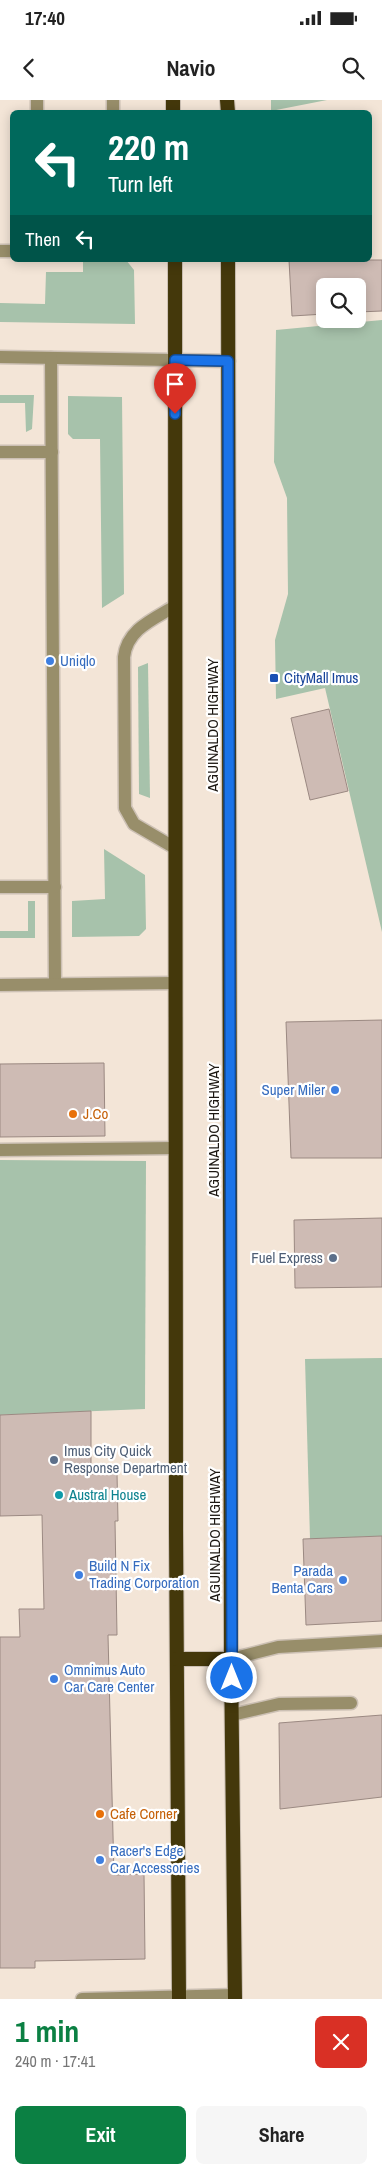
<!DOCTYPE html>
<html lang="en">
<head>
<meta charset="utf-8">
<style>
  :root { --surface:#fff; --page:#f6f6f6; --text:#222; --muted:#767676; --accent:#0b8043 }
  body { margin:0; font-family:"Archivo Narrow",sans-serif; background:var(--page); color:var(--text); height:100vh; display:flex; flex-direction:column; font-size:19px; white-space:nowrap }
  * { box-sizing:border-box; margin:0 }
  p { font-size:16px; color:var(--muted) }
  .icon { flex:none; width:28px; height:28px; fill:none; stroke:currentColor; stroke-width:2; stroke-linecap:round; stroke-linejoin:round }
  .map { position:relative; height:1899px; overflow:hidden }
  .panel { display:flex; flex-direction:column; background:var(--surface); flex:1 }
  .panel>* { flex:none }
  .top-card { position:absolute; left:10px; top:10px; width:362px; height:152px; border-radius:8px; box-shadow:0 2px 12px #0003; background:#00695c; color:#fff; overflow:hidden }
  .controls { position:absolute; left:316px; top:178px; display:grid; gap:10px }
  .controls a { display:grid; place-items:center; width:50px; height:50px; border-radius:8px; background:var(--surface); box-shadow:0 2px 12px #0003; font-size:25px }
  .pin { position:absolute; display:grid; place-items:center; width:42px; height:42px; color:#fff; margin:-51px -21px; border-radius:50% 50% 50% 0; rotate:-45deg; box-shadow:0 0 5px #0007 }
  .pin .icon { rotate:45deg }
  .me { position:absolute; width:55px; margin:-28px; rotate:0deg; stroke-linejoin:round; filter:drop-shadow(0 0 4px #0008) }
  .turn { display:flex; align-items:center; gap:18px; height:105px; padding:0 15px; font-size:22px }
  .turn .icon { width:65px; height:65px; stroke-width:2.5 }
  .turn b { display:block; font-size:35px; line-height:42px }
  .then { display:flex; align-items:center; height:48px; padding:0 15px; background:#0003; gap:10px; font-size:19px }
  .round { display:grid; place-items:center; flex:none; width:52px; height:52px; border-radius:8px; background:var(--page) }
  .headline { display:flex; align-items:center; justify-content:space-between; height:85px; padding:0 15px }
  h1 { font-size:30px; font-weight:700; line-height:38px; color:var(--accent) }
  .action { display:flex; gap:10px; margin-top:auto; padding:10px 15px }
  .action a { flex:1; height:58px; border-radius:8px; background:var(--accent); color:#fff; font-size:20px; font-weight:700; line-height:58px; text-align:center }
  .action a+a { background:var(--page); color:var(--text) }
  .status { display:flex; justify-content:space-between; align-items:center; height:35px; padding:0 25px; background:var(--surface); direction:ltr }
  .status svg { height:14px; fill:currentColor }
  header { display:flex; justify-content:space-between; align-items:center; height:65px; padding:0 15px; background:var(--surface); font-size:22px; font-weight:700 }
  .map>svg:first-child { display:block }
  .green { fill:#a7c2ab }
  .building { fill:#cebbb4; stroke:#9b8982 }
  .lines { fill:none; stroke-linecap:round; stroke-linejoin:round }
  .service-casing { stroke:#ccc0b4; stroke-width:15 }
  .minor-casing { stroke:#ccc0b4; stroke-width:15 }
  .trunk-casing { stroke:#ccc0b4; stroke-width:16 }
  .service { stroke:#988e6a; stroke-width:12 }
  .minor { stroke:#988e6a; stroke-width:12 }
  .trunk { stroke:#44380b; stroke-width:14 }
  .route-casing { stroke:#114b97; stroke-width:12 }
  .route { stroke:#1a73e8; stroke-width:9 }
  .shop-dot { fill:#3f7fe0; stroke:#fff; stroke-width:2 }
  .transit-dot { fill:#1a4fb4; stroke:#fff; stroke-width:2 }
  .food-dot { fill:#e8710a; stroke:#fff; stroke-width:2 }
  .service-dot { fill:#5c6f8a; stroke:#fff; stroke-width:2 }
  .culture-dot { fill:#0f9aa8; stroke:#fff; stroke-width:2 }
  .labels { text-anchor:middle; stroke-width:4.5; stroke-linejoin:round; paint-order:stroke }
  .shop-label { font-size:15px; fill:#366cbe; stroke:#fff; text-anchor:start }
  .transit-label { font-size:15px; fill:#164399; stroke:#fff; text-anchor:start }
  .street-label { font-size:15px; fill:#1c1712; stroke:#fff }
  .food-label { font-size:15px; fill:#c56008; stroke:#fff; text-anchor:start }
  .service-label { font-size:15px; fill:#4e5e75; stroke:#fff; text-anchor:end }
  .culture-label { font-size:15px; fill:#0d838f; stroke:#fff; text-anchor:start }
</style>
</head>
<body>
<div class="status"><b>17:40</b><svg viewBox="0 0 49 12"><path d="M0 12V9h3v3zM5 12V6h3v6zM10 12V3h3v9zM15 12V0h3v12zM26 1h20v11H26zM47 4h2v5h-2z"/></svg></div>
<header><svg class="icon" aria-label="back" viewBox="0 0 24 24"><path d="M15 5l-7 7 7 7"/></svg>Navio<svg class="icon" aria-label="search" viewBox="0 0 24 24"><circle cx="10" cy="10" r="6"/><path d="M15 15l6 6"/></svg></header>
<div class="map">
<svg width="382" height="1899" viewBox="0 0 382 1899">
  <rect width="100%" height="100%" fill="#f3e5d7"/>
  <g class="green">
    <path d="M271 0H327L271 11Z"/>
    <path d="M83 160H126L134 170 135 224 0 222V203L45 204 46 172H83Z"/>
    <path d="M382 220V832L325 588 276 599 275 540 288 494 287 398 274 362 276 230Z"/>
    <path d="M0 295H34L32 329 26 332 25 303H0Z"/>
    <path d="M68 296 122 297 124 494 102 508 100 339H73L68 334Z"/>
    <path d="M148 563 150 698 139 694 138 567Z"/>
    <path d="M104 749 145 775 146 829 139 836 72 837V801L105 799Z"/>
    <path d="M28 801H35V838H0V831H28Z"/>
    <path d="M0 1060 146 1061 145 1309 0 1315Z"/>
    <path d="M382 1258V1436L310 1439 305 1259Z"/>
  </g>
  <g class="building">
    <path d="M289 160H382V211L358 212V186H325V214L292 216Z"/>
    <path d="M329 609 348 691 310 700 291 618Z"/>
    <path d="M382 920V1058H291L286 922Z"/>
    <path d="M104 963 105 1036 0 1037V964Z"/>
    <path d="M382 1118V1187L295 1188 294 1120Z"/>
    <path d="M91 1311V1374L117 1373 118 1421H115L117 1535H108L114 1775 144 1774 145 1859 35 1861V1868H0V1537H20L19 1509H44L42 1415 0 1416V1315Z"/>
    <path d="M382 1436V1521L306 1525 303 1439Z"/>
    <path d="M382 1615V1697L280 1709 279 1623Z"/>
  </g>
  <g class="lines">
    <defs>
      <g id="service">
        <path d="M37 12V0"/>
        <path d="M113 12V0"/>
        <path d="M0 151H12"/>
        <path d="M0 257 229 261"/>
        <path d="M51 258 55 884"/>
        <path d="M0 352H52"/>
        <path d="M175 506C154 519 127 529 124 557L125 708 134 724 175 748"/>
        <path d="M0 787H55"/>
        <path d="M0 885 175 883"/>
        <path d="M0 1050 175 1048"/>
        <path d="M231 1559 278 1547 382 1541"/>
        <path d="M232 1615 279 1604 351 1603"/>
      </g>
      <path id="minor" d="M82 1899 235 1895"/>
      <g id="trunk">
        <path d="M173 0V12"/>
        <path d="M227 0 228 12"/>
        <path d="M175 160 176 1430 179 1899"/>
        <path d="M228 160 231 1559 235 1899"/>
        <path d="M177 1559H231"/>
      </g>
    </defs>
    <use href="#service" class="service-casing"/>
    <use href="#minor" class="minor-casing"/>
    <use href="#trunk" class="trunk-casing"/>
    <use href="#service" class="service"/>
    <use href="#minor" class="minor"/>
    <use href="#trunk" class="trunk"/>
  </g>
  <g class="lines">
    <defs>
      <path id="route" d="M175 314V260L228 261 232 1578"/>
    </defs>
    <use href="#route" class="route-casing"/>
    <use href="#route" class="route"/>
  </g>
  <g class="shop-dot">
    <circle cx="50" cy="561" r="5"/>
    <circle cx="335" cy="990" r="5"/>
    <circle cx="79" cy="1475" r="5"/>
    <circle cx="343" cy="1480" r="5"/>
    <circle cx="54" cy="1579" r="5"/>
    <circle cx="100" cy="1760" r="5"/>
  </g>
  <rect class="transit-dot" x="269" y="573" width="10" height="10" rx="2.5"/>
  <g class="food-dot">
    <circle cx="73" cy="1014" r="5"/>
    <circle cx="100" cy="1714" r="5"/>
  </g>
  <g class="service-dot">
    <circle cx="333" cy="1158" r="5"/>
    <circle cx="54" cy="1360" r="5"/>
  </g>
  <circle class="culture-dot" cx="59" cy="1395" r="5"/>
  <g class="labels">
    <g class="shop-label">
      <text x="60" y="566">Uniqlo</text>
      <text x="325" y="995" text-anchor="end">Super Miler</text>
      <text x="89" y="1471">Build N Fix<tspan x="89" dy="17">Trading Corporation</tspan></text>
      <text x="333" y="1476" text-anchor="end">Parada<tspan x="333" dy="17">Benta Cars</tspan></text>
      <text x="64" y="1575">Omnimus Auto<tspan x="64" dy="17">Car Care Center</tspan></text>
      <text x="110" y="1756">Racer's Edge<tspan x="110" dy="17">Car Accessories</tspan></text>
    </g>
    <g class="transit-label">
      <text x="284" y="583">CityMall Imus</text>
    </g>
    <g class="street-label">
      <text transform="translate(213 625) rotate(-90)" y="5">AGUINALDO HIGHWAY</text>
      <text transform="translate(214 1030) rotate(-90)" y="5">AGUINALDO HIGHWAY</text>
      <text transform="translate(215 1435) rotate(-90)" y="5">AGUINALDO HIGHWAY</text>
    </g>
    <g class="food-label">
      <text x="83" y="1019">J.Co</text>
      <text x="110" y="1719">Cafe Corner</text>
    </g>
    <g class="service-label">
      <text x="323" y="1163">Fuel Express</text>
      <text x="64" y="1356" text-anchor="start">Imus City Quick<tspan x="64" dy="17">Response Department</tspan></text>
    </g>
    <g class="culture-label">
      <text x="69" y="1400">Austral House</text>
    </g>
  </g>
</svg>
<div class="controls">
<a><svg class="icon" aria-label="search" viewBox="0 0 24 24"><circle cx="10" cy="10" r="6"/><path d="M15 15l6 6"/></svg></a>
</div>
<div class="pin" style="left:175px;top:314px;background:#d93025"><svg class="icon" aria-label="arrive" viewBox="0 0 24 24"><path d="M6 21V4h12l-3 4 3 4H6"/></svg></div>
<svg class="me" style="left:232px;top:1578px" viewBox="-20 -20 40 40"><circle r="17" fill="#1a73e8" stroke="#fff" stroke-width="3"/><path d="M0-11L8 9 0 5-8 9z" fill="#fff"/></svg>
<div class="top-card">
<div class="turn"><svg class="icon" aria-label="left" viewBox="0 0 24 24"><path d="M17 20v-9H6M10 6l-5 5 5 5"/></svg><div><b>220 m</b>Turn left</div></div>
<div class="then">Then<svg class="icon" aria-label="left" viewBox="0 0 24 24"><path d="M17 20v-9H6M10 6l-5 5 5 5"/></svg></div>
</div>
</div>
<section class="panel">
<div class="headline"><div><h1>1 min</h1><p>240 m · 17:41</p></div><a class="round" style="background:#d93025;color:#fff"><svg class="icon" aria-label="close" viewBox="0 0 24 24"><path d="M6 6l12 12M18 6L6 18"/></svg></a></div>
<div class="action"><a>Exit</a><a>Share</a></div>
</section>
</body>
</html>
